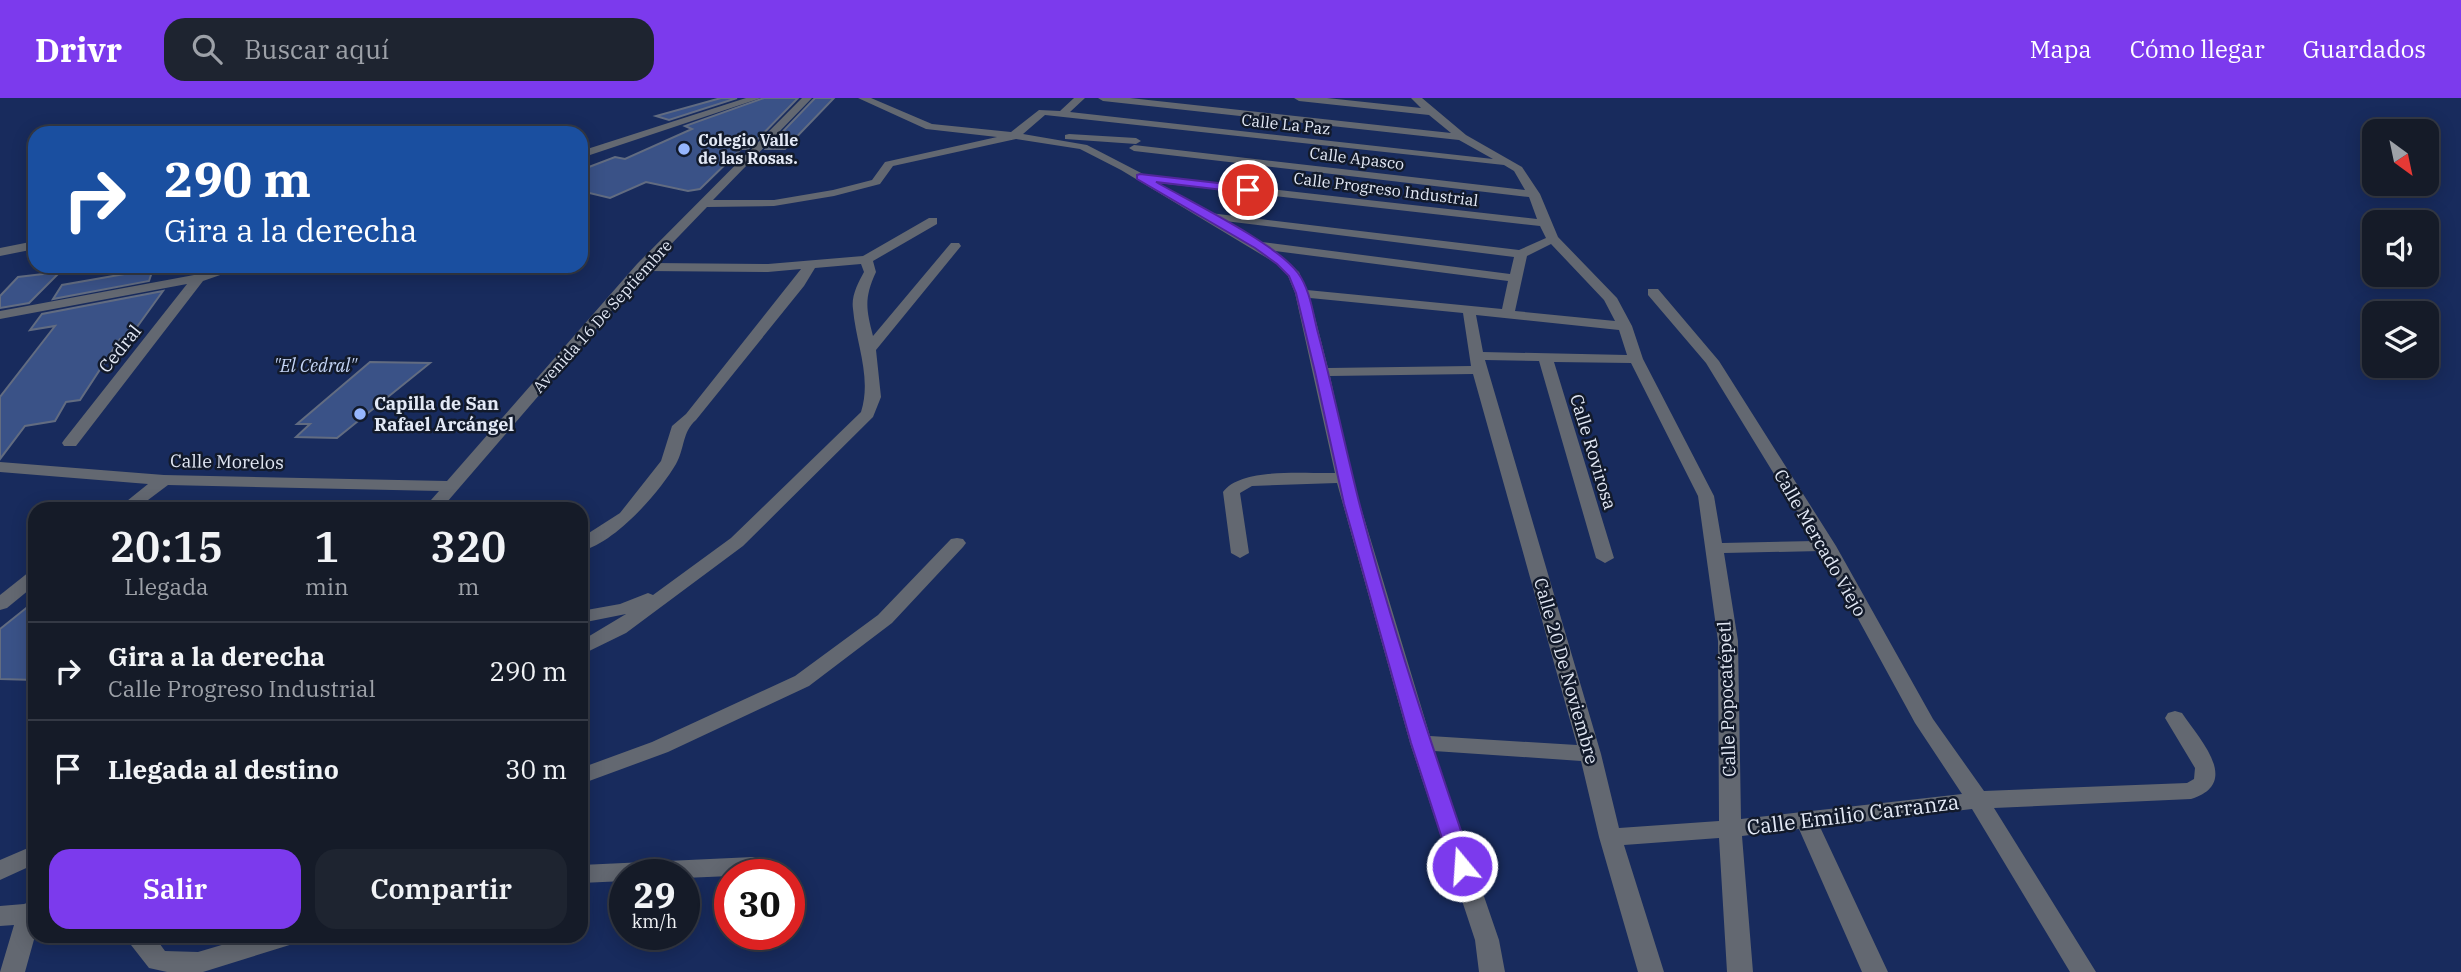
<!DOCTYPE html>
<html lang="es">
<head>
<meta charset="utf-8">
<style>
  :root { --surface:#151b28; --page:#1e2430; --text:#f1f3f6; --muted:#9da1a8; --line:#343945; --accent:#7c3aed }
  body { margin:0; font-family:"IBM Plex Serif",serif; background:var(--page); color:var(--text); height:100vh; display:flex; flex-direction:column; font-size:26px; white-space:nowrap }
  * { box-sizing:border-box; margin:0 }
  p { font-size:23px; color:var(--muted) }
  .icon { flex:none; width:38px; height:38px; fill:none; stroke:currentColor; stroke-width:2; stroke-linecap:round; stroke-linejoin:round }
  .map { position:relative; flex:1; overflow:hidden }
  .details { position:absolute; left:28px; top:404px; width:560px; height:441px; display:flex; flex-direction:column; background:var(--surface); border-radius:21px; box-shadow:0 4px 18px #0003,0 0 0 2px var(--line) }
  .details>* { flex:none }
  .banner { position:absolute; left:28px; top:28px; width:560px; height:147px; border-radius:21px; box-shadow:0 4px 18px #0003,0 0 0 2px var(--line); background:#1a4fa0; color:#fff; overflow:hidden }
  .needle { width:46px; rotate:147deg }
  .fabs { position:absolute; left:2362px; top:21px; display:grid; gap:14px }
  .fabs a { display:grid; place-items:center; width:77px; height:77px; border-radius:14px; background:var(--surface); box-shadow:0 4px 18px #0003,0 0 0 2px var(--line); font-size:35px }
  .speed { position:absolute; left:609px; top:761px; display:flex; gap:14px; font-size:35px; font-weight:700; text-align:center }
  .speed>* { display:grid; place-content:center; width:91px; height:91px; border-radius:50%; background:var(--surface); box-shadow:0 4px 18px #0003,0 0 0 2px var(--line); line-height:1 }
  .speed small { font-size:18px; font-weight:400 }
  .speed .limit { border:10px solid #d22; background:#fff; color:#111 }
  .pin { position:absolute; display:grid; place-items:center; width:60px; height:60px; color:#fff; margin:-30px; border:4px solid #fff; border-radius:50%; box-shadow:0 2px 7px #0007 }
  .me { position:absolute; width:77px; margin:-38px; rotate:342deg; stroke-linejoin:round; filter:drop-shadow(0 0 5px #0008) }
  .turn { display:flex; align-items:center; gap:24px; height:147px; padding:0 21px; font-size:32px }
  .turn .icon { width:91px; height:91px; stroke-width:2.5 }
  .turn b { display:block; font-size:49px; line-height:60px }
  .eta { display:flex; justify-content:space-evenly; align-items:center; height:119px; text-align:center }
  .eta b { font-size:42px; font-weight:600; line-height:49px }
  .primary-button { display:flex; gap:14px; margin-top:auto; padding:14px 21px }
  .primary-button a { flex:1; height:80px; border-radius:21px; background:var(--accent); color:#fff; font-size:28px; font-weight:600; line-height:80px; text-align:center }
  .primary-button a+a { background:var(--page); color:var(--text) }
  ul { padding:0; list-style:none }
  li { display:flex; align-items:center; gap:21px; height:98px; padding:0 21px; border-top:2px solid var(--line) }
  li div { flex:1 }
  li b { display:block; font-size:26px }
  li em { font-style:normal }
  header { display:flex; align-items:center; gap:42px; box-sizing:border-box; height:98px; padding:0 35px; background:var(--accent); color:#fff }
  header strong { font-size:33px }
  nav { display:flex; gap:38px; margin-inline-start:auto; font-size:24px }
  .search { width:490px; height:63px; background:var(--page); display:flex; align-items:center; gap:18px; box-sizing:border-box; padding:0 24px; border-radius:21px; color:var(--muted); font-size:26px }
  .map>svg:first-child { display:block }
  .green { fill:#182b5d; fill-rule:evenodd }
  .building { fill:#3a5287; stroke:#626c81; stroke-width:2 }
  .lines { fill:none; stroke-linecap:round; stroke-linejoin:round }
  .minor { fill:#636871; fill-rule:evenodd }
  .route { fill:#7c3aed; stroke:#51269a; stroke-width:2 }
  .poi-dot { fill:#96b6fd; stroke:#121a2b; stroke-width:2.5 }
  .labels { text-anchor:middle; stroke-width:5; stroke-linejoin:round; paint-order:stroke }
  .far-street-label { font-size:16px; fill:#e3e9f6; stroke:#121a2b }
  .far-poi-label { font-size:16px; font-weight:bold; fill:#e3e9f6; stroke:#121a2b; text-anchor:start }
  .street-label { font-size:18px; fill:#e3e9f6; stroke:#121a2b }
  .park-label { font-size:18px; font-style:italic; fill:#c5d5f6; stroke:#121a2b }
  .poi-label { font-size:18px; font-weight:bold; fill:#e3e9f6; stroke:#121a2b; text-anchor:start }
  .near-street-label { font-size:21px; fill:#e3e9f6; stroke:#121a2b }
</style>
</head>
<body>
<header>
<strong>Drivr</strong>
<div class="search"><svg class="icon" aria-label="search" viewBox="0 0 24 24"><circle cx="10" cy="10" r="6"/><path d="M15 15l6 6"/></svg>Buscar aquí</div>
<nav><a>Mapa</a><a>Cómo llegar</a><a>Guardados</a></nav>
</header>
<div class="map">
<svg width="2461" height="874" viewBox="0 0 2461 874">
  <rect width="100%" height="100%" fill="#1c2435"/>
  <path class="green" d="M0 0H2461V874H0ZM2375 33H2427V86H2375ZM35 35H581V168H35ZM2375 124H2427V177H2375ZM2375 215H2427V268H2375ZM35 411H581V838H35ZM625 777H684V836H625ZM730 777H789V836H730Z"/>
  <g class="building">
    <path d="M721 0H737L669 22 656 18Z"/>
    <path d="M764 0H798L748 51H741L700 91 688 93 646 84 610 100 581 93V72L615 59 625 61 692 31 685 28Z"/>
    <path d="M815 0H834L785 51H766Z"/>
    <path d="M153 171 149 183 53 201 62 187Z"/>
    <path d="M60 174 29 205 0 210V198L18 179Z"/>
    <path d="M163 193 129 240 120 241 80 302 66 304 55 323 25 328 0 361V299L55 228 30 232 42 216Z"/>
    <path d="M370 264 430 265 337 340 296 339 310 326H297Z"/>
    <path d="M35 503V582L0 581V531Z"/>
  </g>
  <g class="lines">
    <g class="minor">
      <path d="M746 0H761L581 60V53Z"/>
      <path d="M802 0H812L713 102H774L833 92 872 82 885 64 997 39 926 31 858 0H871L932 26 1011 34 1039 12 1060 13 1074 0H1085L1070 14 1493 61 1459 42 1103 3 1098 0H1130L1451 35 1429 17 1299 3 1294 0H1327L1421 10 1411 0H1422L1466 37 1522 69 1540 96 1558 139 1617 200 1632 228 1643 261 1714 398 1722 445 1815 443 1706 265 1648 197V191H1658L1719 263 1836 448 1933 621 1984 693 2187 685 2194 681 2195 670 2165 620 2168 615 2175 613 2182 615C2200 642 2242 685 2191 701L1994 710 2096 874H2070L1972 711 1820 729 1888 874H1862L1799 731 1742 738 1753 874H1727L1719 740 1624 747 1664 874H1638L1599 739 1581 663 1434 653 1499 842 1505 874H1479L1475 842 1410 645 1337 385 1252 388 1240 395 1249 455 1240 460 1231 455 1223 394C1241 369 1305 376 1335 375L1295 195 1288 178 1277 166 1121 72 1080 51 1016 41 893 68 880 86 834 98 774 108 707 109 653 165 768 166 863 158 929 120H937V126L873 163 876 174C864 200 866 211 873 238L951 145H959L961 148 876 252 881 299 873 319 743 448 626 535 581 557V543L626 516 581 525V513L620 506 648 495 653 497 731 440 861 314C872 279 856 246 853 211 851 198 858 185 864 174L861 166 815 170 804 188 696 322C682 334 685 350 676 366 659 395 615 445 581 453V440L620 415 661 363 672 328 686 316 801 171 768 174 646 173 441 411H423L439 393 168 387 136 411H117L148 386 0 374V364L164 377 447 383 637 166ZM1045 17 1504 67 1514 73 1525 92 1134 47 1129 50 1134 53 1529 99 1537 121 1145 77 1087 47 1023 36ZM1158 85 1540 128 1546 140 1519 152 1210 115ZM1225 123 1514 159 1510 176 1262 144ZM1551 146 1604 202 1615 223 1515 213 1527 158ZM1275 153 1508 183 1502 211 1307 192 1299 174ZM1310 200 1463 215 1471 268 1328 270ZM1476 217 1619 232 1627 257 1483 254ZM1485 262 1539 263 1596 460 1605 465 1614 460 1554 264 1631 265 1698 398 1718 543 1719 723 1619 730 1601 656ZM1473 276 1577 647 1430 638 1352 380 1330 278ZM1821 453 1915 625 1962 696 1741 721 1738 543 1724 455Z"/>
      <path d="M1069 36 1136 40 1141 43 1136 46 1065 41V37Z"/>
      <path d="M35 143V151L0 158V150Z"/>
      <path d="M226 168H246L203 183 76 348H64L62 345 64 342 187 186 0 221V213L194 177Z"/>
      <path d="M957 440 963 441 966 445 963 449 892 525 809 588 668 654 581 686V670L652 644 795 578 878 517 951 441Z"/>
      <path d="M35 472V487L7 510 0 512V497L29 474Z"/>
      <path d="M35 747V766L0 782V762Z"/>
      <path d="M753 759 761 762 765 768 761 774 754 777 684 780V777H625V783L581 785V767Z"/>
      <path d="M35 802V838L25 874H0L14 827 0 828V808L24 806Z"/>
      <path d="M129 838H154L165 853 198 854 252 838H299L296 845 203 874H167L149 870 131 847Z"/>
    </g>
  </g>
  <path class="route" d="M1140 76 1252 89V94L1248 95 1156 84C1191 104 1276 145 1298 175 1310 191 1313 216 1318 235 1333 291 1345 348 1359 404 1391 527 1432 648 1473 768L1469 774 1462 776 1454 774 1451 768 1411 645 1344 406 1315 274 1296 195 1289 178 1277 166 1255 150 1137 81V77Z"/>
  <g class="poi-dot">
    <circle cx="684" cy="51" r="7"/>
    <circle cx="360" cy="316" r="7"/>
  </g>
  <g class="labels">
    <g class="far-street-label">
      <text transform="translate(1286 26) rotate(6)" y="6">Calle La Paz</text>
      <text transform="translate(1357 60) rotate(7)" y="6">Calle Apasco</text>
      <text transform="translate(1386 91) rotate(7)" y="6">Calle Progreso Industrial</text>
      <text transform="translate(602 218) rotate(-48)" y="6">Avenida 16 De Septiembre</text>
    </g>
    <g class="far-poi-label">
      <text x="698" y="48">Colegio Valle<tspan x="698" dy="18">de las Rosas.</tspan></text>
    </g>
    <g class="street-label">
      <text transform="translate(120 251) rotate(-51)" y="6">Cedral</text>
      <text transform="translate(1593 354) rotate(73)" y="6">Calle Rovirosa</text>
      <text transform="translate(227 364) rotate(1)" y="6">Calle Morelos</text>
      <text transform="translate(1820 445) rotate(60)" y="6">Calle Mercado Viejo</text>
      <text transform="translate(1566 573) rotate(74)" y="6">Calle 20 De Noviembre</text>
      <text transform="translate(1727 601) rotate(-92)" y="6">Calle Popocatépetl</text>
    </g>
    <g class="park-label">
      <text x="315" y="274">"El Cedral"</text>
    </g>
    <g class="poi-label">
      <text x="374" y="312">Capilla de San<tspan x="374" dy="21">Rafael Arcángel</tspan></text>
    </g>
    <g class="near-street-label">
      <text transform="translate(1853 717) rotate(-7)" y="7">Calle Emilio Carranza</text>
    </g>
  </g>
</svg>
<div class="fabs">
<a><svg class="needle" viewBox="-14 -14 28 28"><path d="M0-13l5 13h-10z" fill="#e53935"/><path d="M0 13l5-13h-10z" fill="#9da1a8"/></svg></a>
<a><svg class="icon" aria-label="sound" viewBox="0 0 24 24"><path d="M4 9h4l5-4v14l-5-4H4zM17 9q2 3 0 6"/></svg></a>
<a><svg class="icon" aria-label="layers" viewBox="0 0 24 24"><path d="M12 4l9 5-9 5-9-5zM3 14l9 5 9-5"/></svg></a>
</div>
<div class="speed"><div>29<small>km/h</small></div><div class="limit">30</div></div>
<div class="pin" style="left:1248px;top:92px;background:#d93025"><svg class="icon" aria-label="arrive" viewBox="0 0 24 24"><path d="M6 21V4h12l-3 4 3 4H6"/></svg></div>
<svg class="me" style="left:1462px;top:768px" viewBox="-20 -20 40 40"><circle r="17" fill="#7c3aed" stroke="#fff" stroke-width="3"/><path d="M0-11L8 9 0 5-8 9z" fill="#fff"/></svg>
<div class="banner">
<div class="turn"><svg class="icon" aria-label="right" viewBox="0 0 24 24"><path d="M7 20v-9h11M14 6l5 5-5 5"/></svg><div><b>290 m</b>Gira a la derecha</div></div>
</div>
<section class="details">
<div class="eta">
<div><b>20:15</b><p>Llegada</p></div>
<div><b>1</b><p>min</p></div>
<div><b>320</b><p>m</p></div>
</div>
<ul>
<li><svg class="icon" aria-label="right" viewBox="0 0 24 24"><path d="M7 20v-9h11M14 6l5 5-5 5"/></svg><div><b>Gira a la derecha</b><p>Calle Progreso Industrial</p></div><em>290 m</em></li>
<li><svg class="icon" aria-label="arrive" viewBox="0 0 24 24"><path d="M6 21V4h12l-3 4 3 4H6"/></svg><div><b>Llegada al destino</b></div><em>30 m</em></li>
</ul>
<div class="primary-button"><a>Salir</a><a>Compartir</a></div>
</section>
</div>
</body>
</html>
